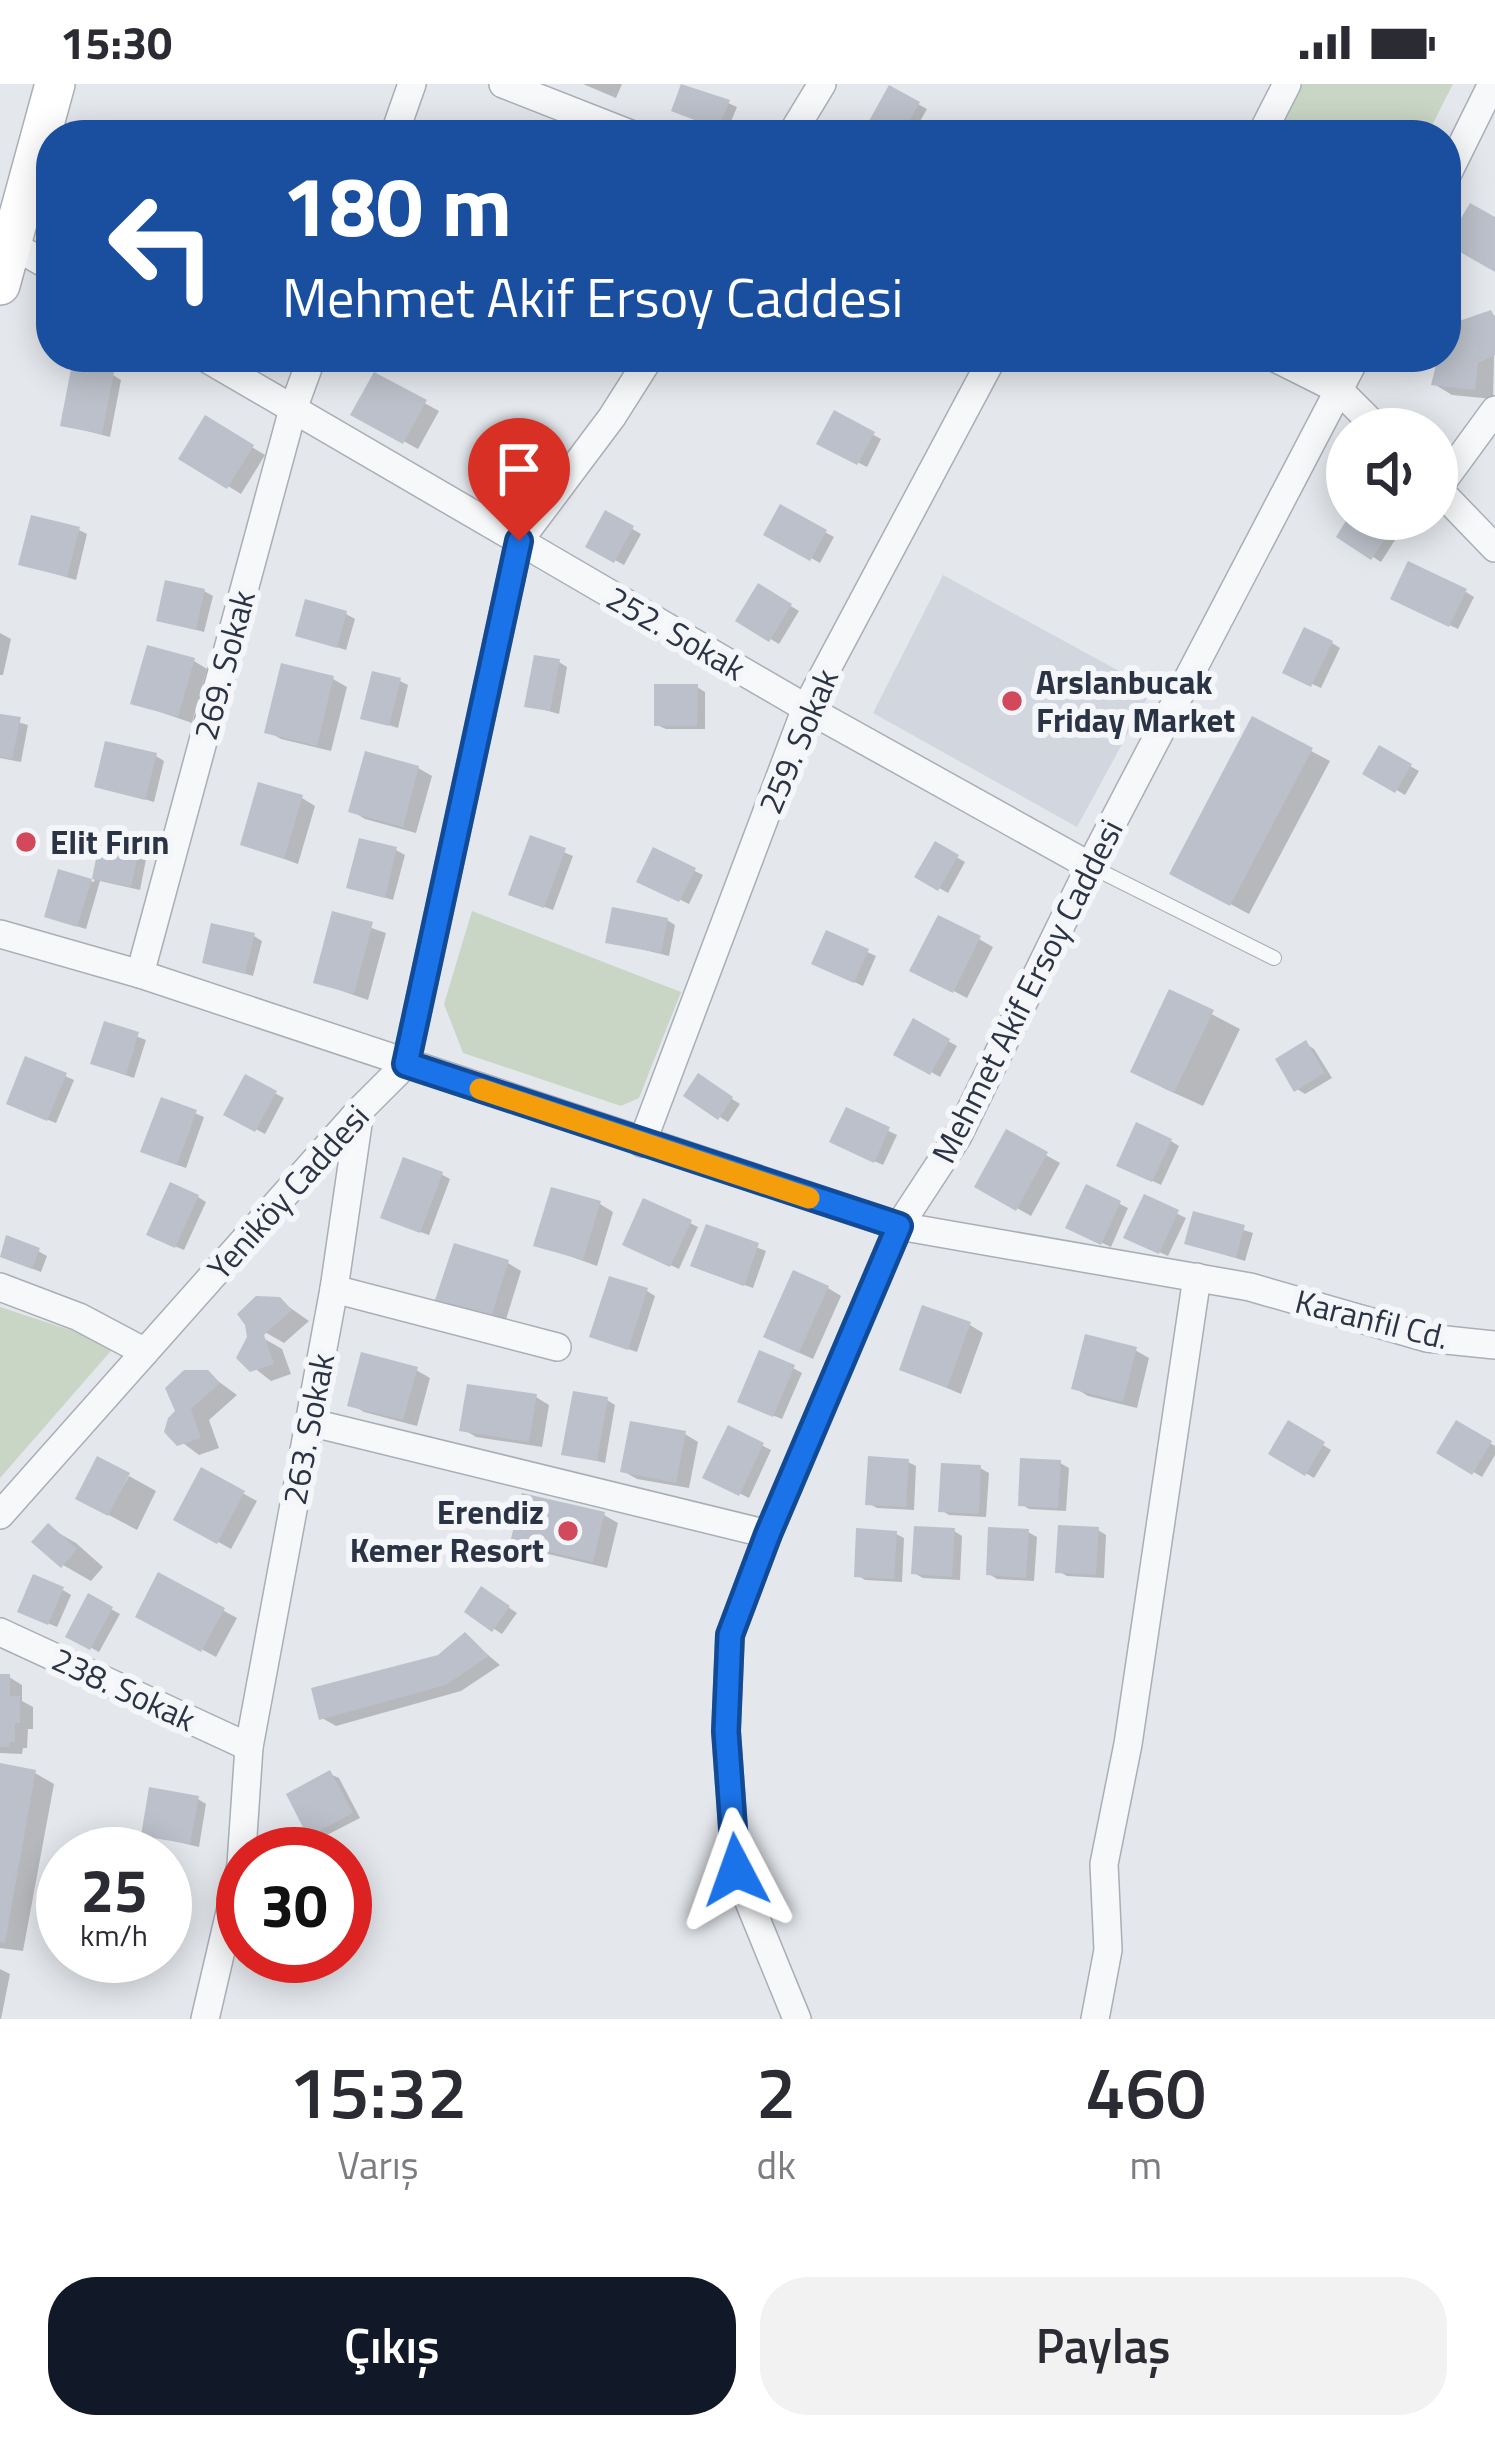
<!DOCTYPE html>
<html lang="tr">
<head>
<meta charset="utf-8">
<style>
  :root { --surface:#fff; --page:#f2f2f3; --text:#2b2b33; --muted:#7c7c81; --accent:#111827 }
  body { margin:0; font-family:"Titillium Web",sans-serif; background:var(--page); color:var(--text); height:100vh; display:flex; flex-direction:column; font-size:45px; white-space:nowrap }
  * { box-sizing:border-box; margin:0 }
  p { font-size:39px; color:var(--muted) }
  .icon { flex:none; width:66px; height:66px; fill:none; stroke:currentColor; stroke-width:2; stroke-linecap:round; stroke-linejoin:round }
  .map { position:relative; height:1935px; overflow:hidden }
  .details { display:flex; flex-direction:column; background:var(--surface); flex:1 }
  .details>* { flex:none }
  .hud { position:absolute; left:36px; top:36px; width:1425px; height:252px; border-radius:48px; box-shadow:0 6px 30px #0003; background:#1a4fa0; color:#fff; overflow:hidden }
  .tools { position:absolute; left:1326px; top:324px; display:grid; gap:24px }
  .tools a { display:grid; place-items:center; width:132px; height:132px; border-radius:50%; background:var(--surface); box-shadow:0 6px 30px #0003; font-size:60px }
  .speed { position:absolute; left:36px; top:1743px; display:flex; gap:24px; font-size:60px; font-weight:700; text-align:center }
  .speed>* { display:grid; place-content:center; width:156px; height:156px; border-radius:50%; background:var(--surface); box-shadow:0 6px 30px #0003; line-height:1 }
  .speed small { font-size:30px; font-weight:400 }
  .speed .limit { border:18px solid #d22; background:#fff; color:#111 }
  .pin { position:absolute; display:grid; place-items:center; width:102px; height:102px; color:#fff; margin:-123px -51px; border-radius:50% 50% 50% 0; rotate:-45deg; box-shadow:0 0 12px #0007 }
  .pin .icon { rotate:45deg }
  .me { position:absolute; width:132px; margin:-66px; rotate:356deg; stroke-linejoin:round; filter:drop-shadow(0 0 9px #0008) }
  .turn { display:flex; align-items:center; gap:42px; height:252px; padding:0 48px; font-size:54px }
  .turn .icon { width:156px; height:156px; stroke-width:2.5 }
  .turn b { display:block; font-size:84px; line-height:102px }
  .eta { display:flex; justify-content:space-evenly; align-items:center; height:204px; text-align:center }
  .eta b { font-size:72px; font-weight:600; line-height:84px }
  .cta { display:flex; gap:24px; margin-top:auto; padding:24px 48px }
  .cta a { flex:1; height:138px; border-radius:48px; background:var(--accent); color:#fff; font-size:48px; font-weight:600; line-height:138px; text-align:center }
  .cta a+a { background:var(--page); color:var(--text) }
  .status { display:flex; justify-content:space-between; align-items:center; height:84px; padding:0 60px; background:var(--surface); direction:ltr }
  .status svg { height:33px; fill:currentColor }
  .map>svg:first-child { display:block }
  .built { fill:#d2d6de }
  .green { fill:#c9d6c5 }
  .shadow { fill:#0003 }
  .building { fill:#bbc0ca }
  .lines { fill:none; stroke-linecap:round; stroke-linejoin:round }
  .lane-casing { stroke:#a9aeb7; stroke-width:16 }
  .street-casing { stroke:#a9aeb7; stroke-width:30 }
  .secondary-casing { stroke:#a9aeb7; stroke-width:42 }
  .lane { stroke:#f7f8fa; stroke-width:14 }
  .street { stroke:#f7f8fa; stroke-width:27 }
  .secondary { stroke:#fff; stroke-width:39 }
  .route-casing { stroke:#114b97; stroke-width:30 }
  .route { stroke:#1a73e8; stroke-width:21 }
  .slow { stroke:#f59e0b; stroke-width:21 }
  .poi-dot { fill:#d1495b; stroke:#f4f6f9; stroke-width:4.5 }
  .labels { text-anchor:middle; stroke-width:12; stroke-linejoin:round; paint-order:stroke }
  .street-label { font-size:33px; fill:#2b3445; stroke:#f4f6f9 }
  .poi-label { font-size:33px; font-weight:bold; fill:#2b3445; stroke:#f4f6f9; text-anchor:start }
</style>
</head>
<body>
<div class="status"><b>15:30</b><svg viewBox="0 0 49 12"><path d="M0 12V9h3v3zM5 12V6h3v6zM10 12V3h3v9zM15 12V0h3v12zM26 1h20v11H26zM47 4h2v5h-2z"/></svg></div>
<div class="map">
<svg width="1495" height="1935" viewBox="0 0 1495 1935">
  <rect width="100%" height="100%" fill="#e4e7ec"/>
  <path class="built" d="M943 491 1152 605 1077 743 873 629Z"/>
  <g class="green">
    <path d="M1299 0H1453L1427 51H1274Z"/>
    <path d="M472 827 681 908 639 1014 621 1022 463 969 444 920Z"/>
    <path d="M0 1223 116 1261 0 1394Z"/>
  </g>
  <g class="shadow">
    <path d="M583 0H622L616 14Z"/>
    <path d="M890 5 927 25 912 51H878Z"/>
    <path d="M728 19 737 23 727 47 683 30Z"/>
    <path d="M1446 228 1462 238 1491 229 1495 232 1493 315 1452 311 1434 300 1438 273H1446Z"/>
    <path d="M113 291 121 296 110 353 64 341Z"/>
    <path d="M375 292 439 327 418 365 354 330Z"/>
    <path d="M835 330 881 355 867 383 820 359Z"/>
    <path d="M206 335 265 371 241 410 182 374Z"/>
    <path d="M781 424 834 453 820 479 767 449Z"/>
    <path d="M607 430 641 450 624 481 589 462Z"/>
    <path d="M1351 435H1380L1400 448 1381 478 1340 452Z"/>
    <path d="M79 446 87 450 76 496 22 480Z"/>
    <path d="M759 503 799 527 779 560 739 536Z"/>
    <path d="M204 507 213 512 204 548 159 536Z"/>
    <path d="M1466 508 1474 513 1458 545 1402 519Z"/>
    <path d="M346 530 355 535 346 566 299 551Z"/>
    <path d="M0 549 11 555 3 591H0Z"/>
    <path d="M1332 559 1340 564 1321 604 1286 588Z"/>
    <path d="M194 577 207 585 192 639 134 619Z"/>
    <path d="M559 578 567 583 559 630 527 621Z"/>
    <path d="M333 595 347 603 331 667 281 655 267 647Z"/>
    <path d="M400 597 408 601 398 644 364 633Z"/>
    <path d="M697 603 705 608V645H666L657 641Z"/>
    <path d="M0 633 28 641 21 678 0 674Z"/>
    <path d="M1380 665 1419 687 1405 711 1366 688Z"/>
    <path d="M1311 667 1330 677 1249 830 1191 799Z"/>
    <path d="M156 672 164 677 154 718 97 701Z"/>
    <path d="M418 684 432 692 416 749 365 735 352 727Z"/>
    <path d="M302 714 315 722 298 780 243 760Z"/>
    <path d="M104 753 148 765 140 806 100 797 86 845 56 836 60 789 94 798Z"/>
    <path d="M532 755 573 772 553 826 520 814Z"/>
    <path d="M936 761 965 778 948 809 918 792Z"/>
    <path d="M396 766 405 771 393 816 350 803Z"/>
    <path d="M654 767 703 791 689 820 640 796Z"/>
    <path d="M334 831 386 849 368 916 316 898Z"/>
    <path d="M667 836 675 841 669 872 608 857Z"/>
    <path d="M828 850 876 872 863 902 823 884Z"/>
    <path d="M254 852 262 857 253 892 205 878Z"/>
    <path d="M979 855 993 863 967 914 927 893Z"/>
    <path d="M1171 909 1240 945 1203 1022 1161 1003Z"/>
    <path d="M914 938 957 962 940 993 897 969Z"/>
    <path d="M105 940 146 956 134 994 102 983Z"/>
    <path d="M1306 960 1314 965 1332 994 1305 1010 1297 1005Z"/>
    <path d="M65 992 74 996 56 1039 18 1024Z"/>
    <path d="M246 994 284 1014 265 1050 227 1030Z"/>
    <path d="M699 994 740 1020 728 1038 687 1012Z"/>
    <path d="M163 1016 204 1033 186 1084 152 1072Z"/>
    <path d="M847 1027 897 1051 883 1081 841 1062Z"/>
    <path d="M1007 1049 1060 1079 1031 1132 978 1102Z"/>
    <path d="M1171 1057 1179 1062 1161 1101 1128 1085Z"/>
    <path d="M441 1090 450 1095 429 1151 392 1138Z"/>
    <path d="M1087 1104 1128 1124 1111 1163 1078 1148Z"/>
    <path d="M198 1113 206 1118 184 1166 158 1155Z"/>
    <path d="M1145 1114 1186 1134 1168 1172 1135 1157Z"/>
    <path d="M600 1120 613 1128 597 1182 536 1160Z"/>
    <path d="M1196 1131 1253 1149 1245 1177 1188 1159Z"/>
    <path d="M690 1139 698 1143 679 1185 634 1164Z"/>
    <path d="M708 1143 766 1167 753 1204 702 1186Z"/>
    <path d="M38 1167 47 1172 41 1188 10 1176Z"/>
    <path d="M508 1179 521 1187 504 1242 451 1226Z"/>
    <path d="M828 1204 841 1212 813 1275 780 1260Z"/>
    <path d="M647 1207 655 1212 637 1268 601 1256Z"/>
    <path d="M279 1216 309 1237 284 1259 263 1247V1254L282 1265 291 1290 271 1297 240 1273Z"/>
    <path d="M970 1241 983 1249 961 1310 902 1285Z"/>
    <path d="M1135 1266 1149 1274 1137 1324 1088 1312 1075 1304Z"/>
    <path d="M793 1284 802 1289 782 1335 749 1322Z"/>
    <path d="M416 1286 430 1294 417 1342 364 1328 351 1320Z"/>
    <path d="M207 1289 237 1311 209 1336 219 1364 199 1371 167 1347Z"/>
    <path d="M536 1313 549 1321 542 1363 476 1353 463 1345Z"/>
    <path d="M607 1316 615 1321 605 1379 565 1369Z"/>
    <path d="M1289 1340 1331 1366 1314 1394 1272 1369Z"/>
    <path d="M1457 1340 1495 1362V1371L1482 1393 1440 1368Z"/>
    <path d="M730 1345 771 1366 749 1414 706 1393Z"/>
    <path d="M685 1350 698 1358 689 1404 637 1395 623 1387Z"/>
    <path d="M908 1378 916 1382 914 1426 877 1424 868 1419Z"/>
    <path d="M1060 1379 1069 1384 1066 1427 1029 1425 1021 1420Z"/>
    <path d="M980 1384 989 1389 986 1433 949 1431 941 1426Z"/>
    <path d="M202 1387 257 1417 231 1465 177 1435Z"/>
    <path d="M129 1392 156 1407 137 1446 107 1430Z"/>
    <path d="M604 1431 618 1439 607 1484 527 1465 513 1458Z"/>
    <path d="M48 1443 76 1459 103 1483 91 1497 63 1481Z"/>
    <path d="M1098 1446 1106 1451 1104 1494 1067 1492 1058 1487Z"/>
    <path d="M954 1447 962 1452 960 1496 923 1494 914 1489Z"/>
    <path d="M1028 1448 1037 1453 1034 1497 997 1495 989 1490Z"/>
    <path d="M896 1450 904 1454 902 1498 865 1496 857 1491Z"/>
    <path d="M160 1492 237 1534 216 1573 139 1531Z"/>
    <path d="M63 1506 71 1511 57 1543 29 1531Z"/>
    <path d="M482 1506 517 1529 502 1550 468 1528Z"/>
    <path d="M89 1513 120 1530 99 1568 69 1552Z"/>
    <path d="M465 1552 500 1581 461 1607 336 1642 322 1634 440 1573Z"/>
    <path d="M9 1593 22 1601V1617L33 1623V1645H28L27 1664H23L22 1670 0 1669V1594Z"/>
    <path d="M0 1682 35 1689 54 1700 23 1867 0 1864Z"/>
    <path d="M330 1690 339 1694 360 1734 319 1755 311 1751Z"/>
    <path d="M198 1715 206 1720 199 1763 144 1750Z"/>
    <path d="M345 1789 368 1830 345 1843Z"/>
    <path d="M165 1811 185 1818 176 1863 165 1860Z"/>
    <path d="M0 1885 10 1890 1 1935H0Z"/>
  </g>
  <g class="building">
    <path d="M681 0 730 16 718 45 671 27Z"/>
    <path d="M889 1 920 18 902 51H872L864 46Z"/>
    <path d="M1470 119 1495 133V188L1446 160Z"/>
    <path d="M1446 226 1459 237 1491 226 1495 234V271L1478 279 1475 306 1431 301 1438 273H1446Z"/>
    <path d="M72 280 114 288 102 350 60 342Z"/>
    <path d="M374 288 427 316 403 360 350 331Z"/>
    <path d="M834 326 875 348 857 381 816 360Z"/>
    <path d="M205 331 254 361 227 405 178 375Z"/>
    <path d="M780 420 827 446 810 477 763 451Z"/>
    <path d="M605 426 634 442 614 479 585 463Z"/>
    <path d="M31 431 80 443 67 493 18 481Z"/>
    <path d="M1347 435H1385L1394 441 1371 476 1336 453Z"/>
    <path d="M1408 477 1467 505 1449 543 1390 515Z"/>
    <path d="M165 496 205 505 196 546 156 537Z"/>
    <path d="M758 499 792 520 769 558 735 537Z"/>
    <path d="M305 515 347 527 337 564 295 552Z"/>
    <path d="M1304 543 1333 557 1311 603 1282 589Z"/>
    <path d="M147 561 195 574 178 633 130 620Z"/>
    <path d="M534 571 560 575 550 627 524 623Z"/>
    <path d="M281 579 334 592 317 662 264 649Z"/>
    <path d="M372 587 401 594 389 642 360 635Z"/>
    <path d="M654 600H698L697 642H654Z"/>
    <path d="M0 630 21 633 12 675 0 673Z"/>
    <path d="M1252 632 1313 664 1230 822 1169 790Z"/>
    <path d="M105 657 157 669 145 716 94 703Z"/>
    <path d="M1379 661 1412 680 1395 709 1362 690Z"/>
    <path d="M365 667 419 682 403 743 348 728Z"/>
    <path d="M258 698 303 711 284 775 240 761Z"/>
    <path d="M101 749 141 757 131 803 92 795 77 843 44 833 58 785 92 795Z"/>
    <path d="M530 751 566 764 544 824 508 811Z"/>
    <path d="M359 754 397 763 385 814 346 804Z"/>
    <path d="M935 757 959 771 938 807 914 793Z"/>
    <path d="M653 763 696 784 679 818 636 798Z"/>
    <path d="M612 823 668 834 661 869 605 859Z"/>
    <path d="M332 827 373 838 354 910 313 899Z"/>
    <path d="M938 831 981 852 953 909 909 887Z"/>
    <path d="M211 839 255 849 245 890 202 879Z"/>
    <path d="M826 846 869 865 854 899 811 880Z"/>
    <path d="M1169 905 1214 926 1174 1009 1130 988Z"/>
    <path d="M913 934 950 955 930 991 893 971Z"/>
    <path d="M104 937 139 948 126 991 90 980Z"/>
    <path d="M1306 956 1325 989 1294 1008 1275 975Z"/>
    <path d="M25 972 67 989 47 1037 6 1020Z"/>
    <path d="M698 989 733 1013 718 1036 683 1012Z"/>
    <path d="M245 990 277 1007 255 1048 223 1031Z"/>
    <path d="M161 1013 197 1026 177 1081 140 1068Z"/>
    <path d="M846 1023 890 1043 874 1079 829 1058Z"/>
    <path d="M1136 1038 1172 1055 1152 1098 1116 1082Z"/>
    <path d="M1006 1045 1048 1068 1016 1127 974 1103Z"/>
    <path d="M403 1073 443 1088 420 1149 380 1134Z"/>
    <path d="M170 1098 199 1111 175 1164 146 1151Z"/>
    <path d="M1086 1100 1121 1117 1101 1161 1065 1144Z"/>
    <path d="M551 1103 601 1117 583 1176 533 1162Z"/>
    <path d="M1144 1110 1179 1126 1159 1170 1123 1154Z"/>
    <path d="M643 1114 692 1136 670 1183 622 1161Z"/>
    <path d="M1193 1127 1245 1141 1236 1174 1184 1160Z"/>
    <path d="M706 1140 759 1159 744 1202 690 1182Z"/>
    <path d="M6 1151 40 1164 32 1185 0 1173Z"/>
    <path d="M454 1159 509 1176 490 1237 434 1219Z"/>
    <path d="M793 1186 829 1202 799 1269 763 1253Z"/>
    <path d="M609 1192 648 1204 628 1266 589 1253Z"/>
    <path d="M256 1212 280 1213 292 1226 264 1251 274 1280 250 1288 236 1274 247 1253 245 1241 237 1230Z"/>
    <path d="M922 1221 971 1238 947 1304 899 1286Z"/>
    <path d="M1085 1250 1137 1263 1123 1318 1071 1305Z"/>
    <path d="M759 1266 795 1281 773 1333 737 1318Z"/>
    <path d="M361 1268 418 1283 403 1336 347 1322Z"/>
    <path d="M184 1286H208L220 1299 191 1325 201 1354 177 1362 164 1348 168 1334 175 1327 165 1304Z"/>
    <path d="M467 1300 537 1310 529 1358 459 1347Z"/>
    <path d="M573 1307 608 1313 597 1377 561 1371Z"/>
    <path d="M1288 1336 1325 1358 1305 1392 1268 1370Z"/>
    <path d="M1456 1336 1492 1357 1472 1391 1436 1369Z"/>
    <path d="M630 1337 686 1347 676 1399 620 1388Z"/>
    <path d="M728 1341 764 1359 739 1412 702 1394Z"/>
    <path d="M97 1372 130 1389 108 1432 75 1415Z"/>
    <path d="M868 1372 909 1375 906 1423 865 1421Z"/>
    <path d="M1020 1374 1061 1376 1058 1424 1018 1422Z"/>
    <path d="M941 1379 981 1381 979 1430 938 1428Z"/>
    <path d="M201 1383 245 1407 217 1460 173 1436Z"/>
    <path d="M522 1409 605 1428 593 1478 510 1459Z"/>
    <path d="M48 1439 77 1465 61 1484 31 1458Z"/>
    <path d="M1058 1441 1099 1443 1096 1491 1055 1489Z"/>
    <path d="M914 1442 955 1444 952 1493 911 1490Z"/>
    <path d="M988 1443 1029 1445 1026 1494 986 1491Z"/>
    <path d="M856 1444 897 1447 894 1495 854 1493Z"/>
    <path d="M158 1488 225 1524 201 1568 135 1533Z"/>
    <path d="M33 1490 64 1503 48 1541 17 1528Z"/>
    <path d="M481 1502 510 1522 492 1548 464 1528Z"/>
    <path d="M88 1509 113 1523 90 1566 65 1553Z"/>
    <path d="M465 1548 489 1572 446 1601 319 1636 311 1604 438 1571Z"/>
    <path d="M0 1590H10V1612H20V1639H15V1658H10L9 1663H0Z"/>
    <path d="M0 1679 36 1686 5 1859 0 1858Z"/>
    <path d="M330 1686 353 1729 308 1753 286 1710Z"/>
    <path d="M149 1703 199 1712 190 1760 141 1752Z"/>
    <path d="M165 1808 177 1810 167 1864H165Z"/>
  </g>
  <g class="lines">
    <defs>
      <path id="lane" d="M1090 782 1274 874"/>
      <g id="street">
        <path d="M503 0 633 51"/>
        <path d="M394 51 412 0"/>
        <path d="M791 51 822 0"/>
        <path d="M1261 51 1287 0"/>
        <path d="M1446 93 1492 0"/>
        <path d="M11 160 51 183"/>
        <path d="M204 273 806 624 1090 782"/>
        <path d="M1273 273 1339 306 1378 345"/>
        <path d="M1437 404 1495 464"/>
        <path d="M1438 404 1495 326"/>
        <path d="M0 850 140 890 899 1142 958 1052 1090 782 1356 273"/>
        <path d="M140 890 293 325 312 273"/>
        <path d="M642 1059 806 624 993 273"/>
        <path d="M0 1203 79 1233 145 1268"/>
        <path d="M334 1205 557 1263"/>
        <path d="M309 1338 768 1450"/>
        <path d="M0 1431 360 1026 406 980 519 457 612 333 650 273"/>
        <path d="M0 1548 249 1663"/>
        <path d="M205 1935 241 1781 249 1663 334 1205 360 1026"/>
        <path d="M797 1935 736 1786 726 1647 730 1551 768 1450 899 1142 1250 1203 1427 1254 1495 1261"/>
        <path d="M1095 1935 1108 1866 1104 1780 1128 1660 1197 1193"/>
      </g>
      <path id="secondary" d="M0 201 55 0"/>
    </defs>
    <use href="#lane" class="lane-casing"/>
    <use href="#street" class="street-casing"/>
    <use href="#secondary" class="secondary-casing"/>
    <use href="#lane" class="lane"/>
    <use href="#street" class="street"/>
    <use href="#secondary" class="secondary"/>
  </g>
  <g class="lines">
    <defs>
      <path id="route" d="M519 457 406 980 899 1142 768 1450 730 1551 726 1647 736 1786"/>
    </defs>
    <use href="#route" class="route-casing"/>
    <use href="#route" class="route"/>
    <path class="slow" d="M480 1005 809 1114"/>
  </g>
  <g class="poi-dot">
    <circle cx="1012" cy="617" r="12"/>
    <circle cx="26" cy="758" r="12"/>
    <circle cx="568" cy="1447" r="12"/>
  </g>
  <g class="labels">
    <g class="street-label">
      <text transform="translate(676 549) rotate(30)" y="12">252. Sokak</text>
      <text transform="translate(224 581) rotate(-75)" y="12">269. Sokak</text>
      <text transform="translate(798 657) rotate(-67)" y="12">259. Sokak</text>
      <text transform="translate(1027 907) rotate(-63)" y="12">Mehmet Akif Ersoy Caddesi</text>
      <text transform="translate(288 1108) rotate(-48)" y="12">Yeniköy Caddesi</text>
      <text transform="translate(1372 1235) rotate(14)" y="12">Karanfil Cd.</text>
      <text transform="translate(308 1345) rotate(-79)" y="12">263. Sokak</text>
      <text transform="translate(124 1605) rotate(25)" y="12">238. Sokak</text>
    </g>
    <g class="poi-label">
      <text x="1036" y="610">Arslanbucak<tspan x="1036" dy="38">Friday Market</tspan></text>
      <text x="50" y="770">Elit Fırın</text>
      <text x="544" y="1440" text-anchor="end">Erendiz<tspan x="544" dy="38">Kemer Resort</tspan></text>
    </g>
  </g>
</svg>
<div class="tools">
<a><svg class="icon" aria-label="sound" viewBox="0 0 24 24"><path d="M4 9h4l5-4v14l-5-4H4zM17 9q2 3 0 6"/></svg></a>
</div>
<div class="speed"><div>25<small>km/h</small></div><div class="limit">30</div></div>
<div class="pin" style="left:519px;top:457px;background:#d93025"><svg class="icon" aria-label="arrive" viewBox="0 0 24 24"><path d="M6 21V4h12l-3 4 3 4H6"/></svg></div>
<svg class="me" style="left:736px;top:1786px" viewBox="-20 -20 40 40"><path d="M0-17L14 15 0 8-14 15z" fill="#1a73e8" stroke="#fff" stroke-width="4"/></svg>
<div class="hud">
<div class="turn"><svg class="icon" aria-label="left" viewBox="0 0 24 24"><path d="M17 20v-9H6M10 6l-5 5 5 5"/></svg><div><b>180 m</b>Mehmet Akif Ersoy Caddesi</div></div>
</div>
</div>
<section class="details">
<div class="eta">
<div><b>15:32</b><p>Varış</p></div>
<div><b>2</b><p>dk</p></div>
<div><b>460</b><p>m</p></div>
</div>
<div class="cta"><a>Çıkış</a><a>Paylaş</a></div>
</section>
</body>
</html>
